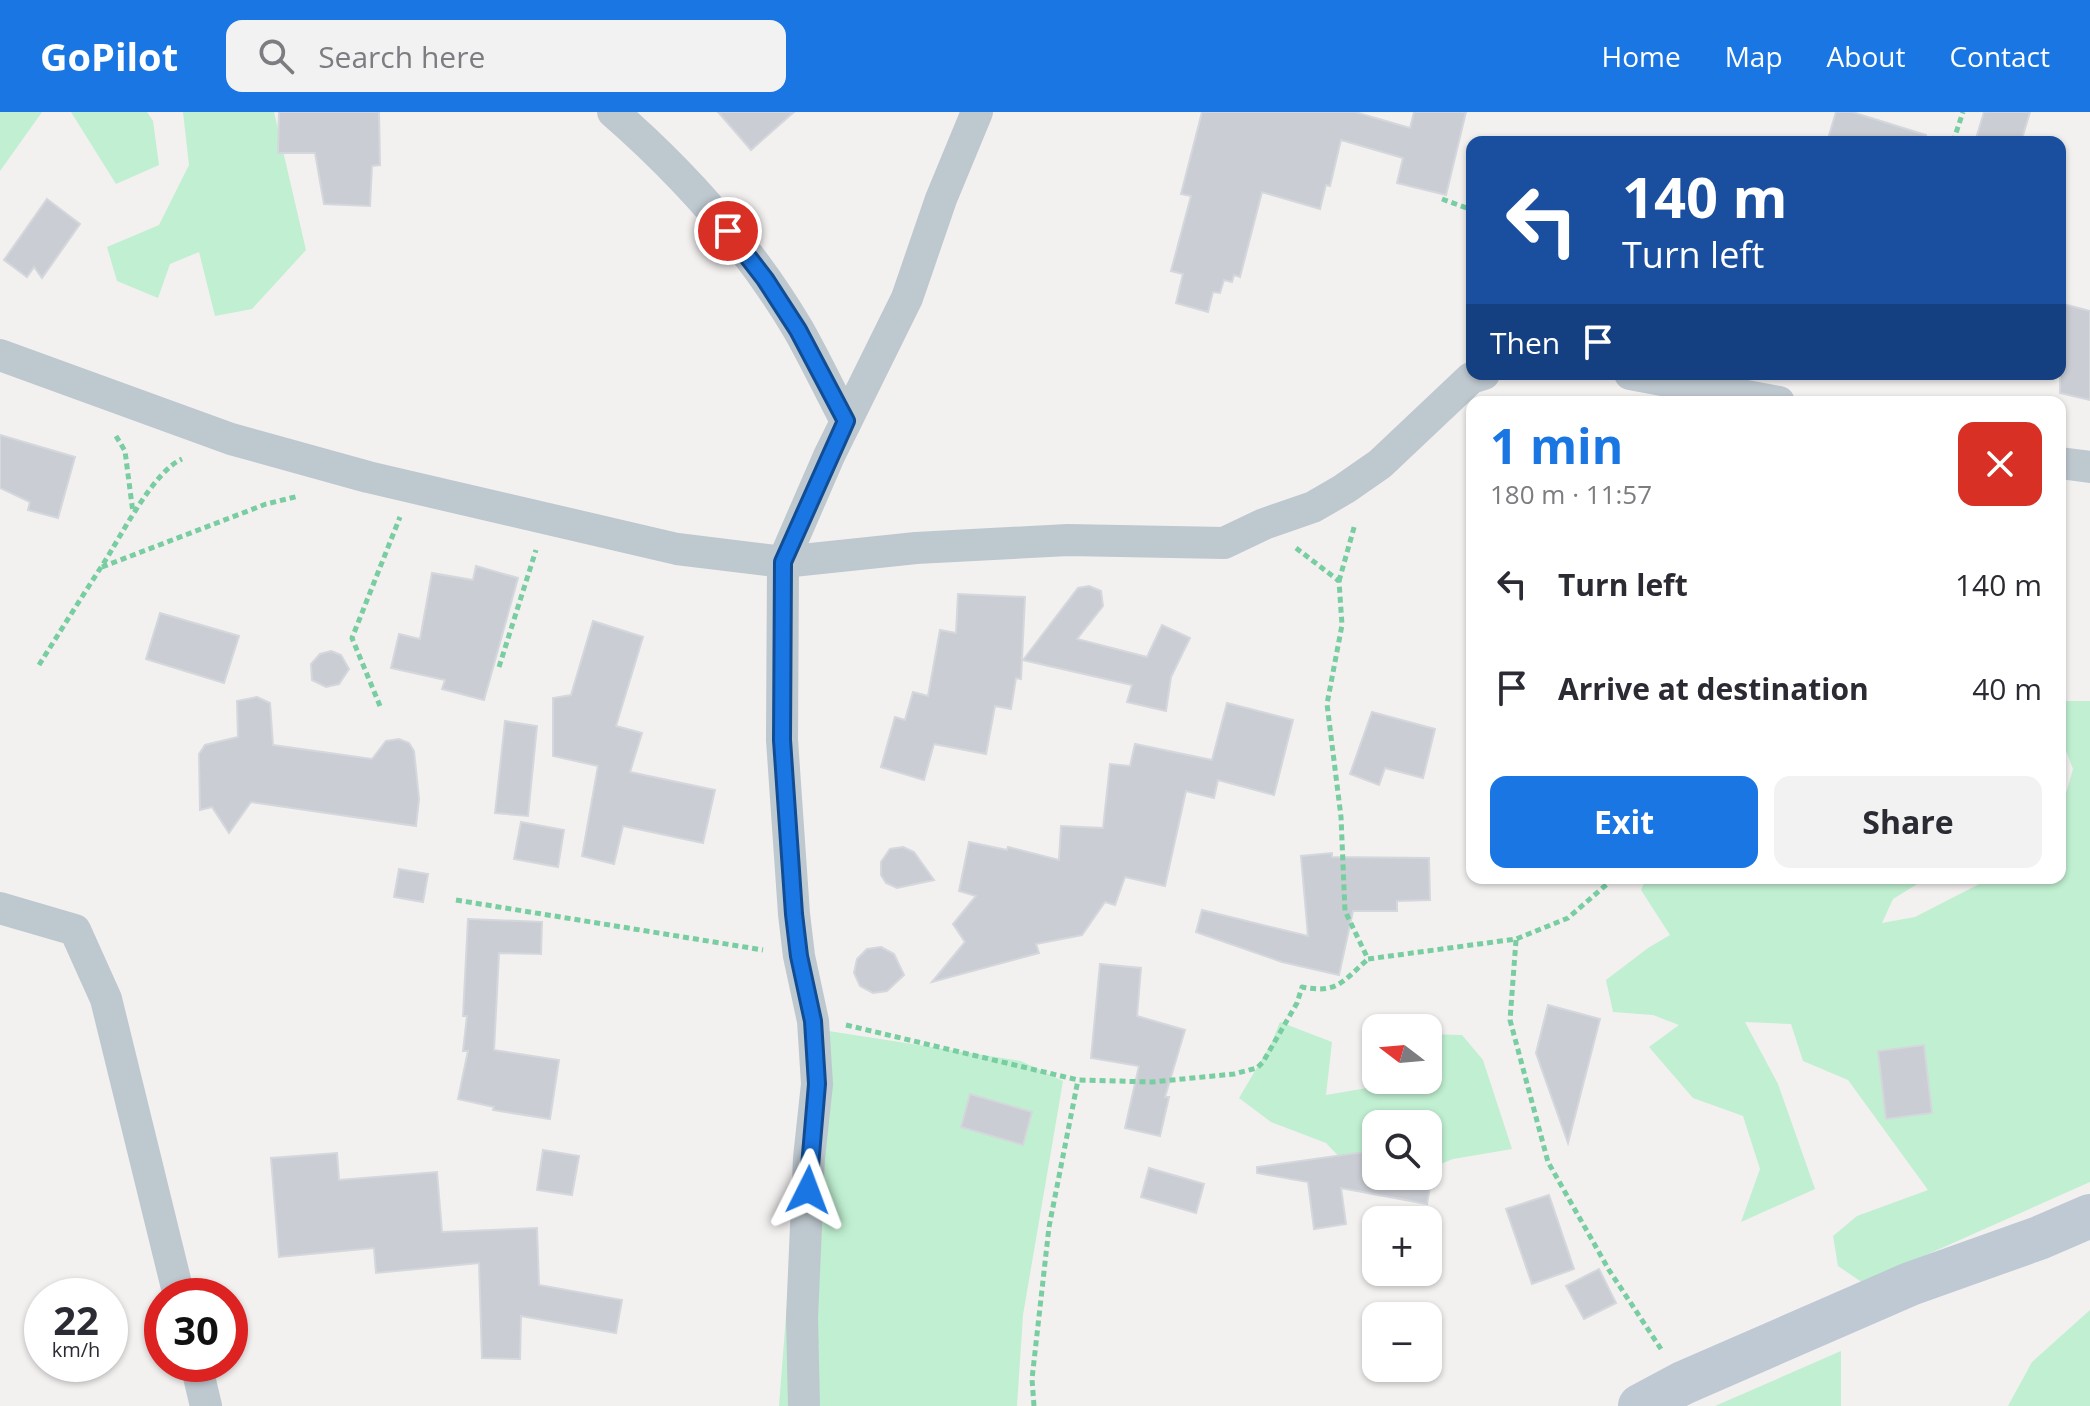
<!DOCTYPE html>
<html lang="en">
<head>
<meta charset="utf-8">
<style>
  :root { --surface:#fff; --page:#f2f2f3; --text:#2b2b33; --muted:#7c7c81; --accent:#1a76e3 }
  body { margin:0; font-family:"Open Sans",sans-serif; background:var(--page); color:var(--text); height:100vh; display:flex; flex-direction:column; font-size:30px; white-space:nowrap }
  * { box-sizing:border-box; margin:0 }
  p { font-size:26px; color:var(--muted) }
  .icon { flex:none; width:44px; height:44px; fill:none; stroke:currentColor; stroke-width:2; stroke-linecap:round; stroke-linejoin:round }
  .map { position:relative; flex:1; overflow:hidden }
  .panel { position:absolute; left:1466px; top:284px; width:600px; height:488px; display:flex; flex-direction:column; background:var(--surface); border-radius:16px; box-shadow:0 2px 6px #0004 }
  .panel>* { flex:none }
  .hud { position:absolute; left:1466px; top:24px; width:600px; height:244px; border-radius:16px; box-shadow:0 2px 6px #0004; background:#1a4fa0; color:#fff; overflow:hidden }
  .needle { width:52px; rotate:286deg }
  .fabs { position:absolute; left:1362px; top:902px; display:grid; gap:16px }
  .fabs a { display:grid; place-items:center; width:80px; height:80px; border-radius:16px; background:var(--surface); box-shadow:0 2px 6px #0004; font-size:40px }
  .speed { position:absolute; left:24px; top:1166px; display:flex; gap:16px; font-size:40px; font-weight:700; text-align:center }
  .speed>* { display:grid; place-content:center; width:104px; height:104px; border-radius:50%; background:var(--surface); box-shadow:0 2px 6px #0004; line-height:1 }
  .speed small { font-size:20px; font-weight:400 }
  .speed .limit { border:12px solid #d22; background:#fff; color:#111 }
  .pin { position:absolute; display:grid; place-items:center; width:68px; height:68px; color:#fff; margin:-34px; border:4px solid #fff; border-radius:50%; box-shadow:0 2px 8px #0007 }
  .me { position:absolute; width:88px; margin:-44px; rotate:3deg; stroke-linejoin:round; filter:drop-shadow(0 0 6px #0008) }
  .turn { display:flex; align-items:center; gap:28px; height:168px; padding:0 24px; font-size:36px }
  .turn .icon { width:104px; height:104px; stroke-width:2.5 }
  .turn b { display:block; font-size:56px; line-height:68px }
  .then { display:flex; align-items:center; height:76px; padding:0 24px; background:#0003; gap:16px; font-size:30px }
  .round { display:grid; place-items:center; flex:none; width:84px; height:84px; border-radius:16px; background:var(--page) }
  .overview { display:flex; align-items:center; justify-content:space-between; height:136px; padding:0 24px }
  h1 { font-size:48px; font-weight:700; line-height:60px; color:var(--accent) }
  .cta { display:flex; gap:16px; margin-top:auto; padding:16px 24px }
  .cta a { flex:1; height:92px; border-radius:16px; background:var(--accent); color:#fff; font-size:32px; font-weight:700; line-height:92px; text-align:center }
  .cta a+a { background:var(--page); color:var(--text) }
  ul { padding:0; list-style:none }
  li { display:flex; align-items:center; gap:24px; height:104px; padding:0 24px }
  li div { flex:1 }
  li b { display:block; font-size:30px }
  li em { font-style:normal }
  header { display:flex; align-items:center; gap:48px; box-sizing:border-box; height:112px; padding:0 40px; background:var(--accent); color:#fff }
  header strong { font-size:38px }
  nav { display:flex; gap:44px; margin-inline-start:auto; font-size:28px }
  .search { width:560px; height:72px; background:var(--page); display:flex; align-items:center; gap:20px; box-sizing:border-box; padding:0 28px; border-radius:16px; color:var(--muted); font-size:30px }
  .map>svg:first-child { display:block }
  .green { fill:#c0efd1 }
  .building { fill:#cacdd3; stroke:#d4d7dc; stroke-width:2 }
  .lines { fill:none; stroke-linecap:round; stroke-linejoin:round }
  .path { stroke:#78cda1; stroke-width:5; stroke-dasharray:6 4; stroke-linecap:butt }
  .street { stroke:#bec8cf; stroke-width:32 }
  .secondary { stroke:#bec9d4; stroke-width:44 }
  .route-casing { stroke:#114d94; stroke-width:20 }
  .route { stroke:#1a76e3; stroke-width:14 }
</style>
</head>
<body>
<header>
<strong>GoPilot</strong>
<div class="search"><svg class="icon" aria-label="search" viewBox="0 0 24 24"><circle cx="10" cy="10" r="6"/><path d="M15 15l6 6"/></svg>Search here</div>
<nav><a>Home</a><a>Map</a><a>About</a><a>Contact</a></nav>
</header>
<div class="map">
<svg width="2090" height="1294" viewBox="0 0 2090 1294">
  <rect width="100%" height="100%" fill="#f3f0f0"/>
  <g class="green">
    <path d="M0 0H42L0 59Z"/>
    <path d="M71 0H147L153 9 159 53 116 72Z"/>
    <path d="M183 0H274L306 138 252 197 215 204 199 140 170 152 158 186 117 169 107 135 159 113 189 53Z"/>
    <path d="M2060 589H2090V1070L1863 1171 1838 1154 1833 1124 1857 1104 1928 1078 1848 968 1803 949 1791 912 1745 910 1778 972 1815 1077 1741 1110 1760 1057 1743 1004 1693 986 1649 935 1679 913 1653 903 1613 900 1606 868 1648 836 1670 823 1641 778 1646 766H1927L1893 787 1882 811 1915 805 1991 766H2060V693L2063 692 2073 657 2060 623Z"/>
    <path d="M1280 910 1332 930 1326 983 1379 974V968H1428V922L1462 923 1483 948 1512 1037 1453 1047 1428 1057V1012H1376V1064L1373 1080 1326 1031 1271 1010 1239 986 1271 932Z"/>
    <path d="M822 918 1021 949 1063 969 1023 1203 1017 1294H779L799 1036Z"/>
    <path d="M2090 1198V1294H2008L2032 1250Z"/>
    <path d="M1841 1239V1294H1715Z"/>
  </g>
  <g class="building">
    <path d="M279 0H379L380 53 372 54 370 94 324 92 315 41H278Z"/>
    <path d="M718 0H794L751 38Z"/>
    <path d="M1202 0H1355L1410 16 1414 0H1466L1446 83 1397 71 1403 46 1341 28 1330 74 1326 73 1320 97 1262 80 1240 165 1234 163 1232 170 1224 168 1220 181 1213 180 1208 200 1176 191 1183 162 1171 159 1191 84 1181 82Z"/>
    <path d="M1836 0H1852L1926 23 1925 30H1827Z"/>
    <path d="M1984 0H2030L2021 30H1975Z"/>
    <path d="M47 87 80 112 42 166 34 155 27 165 4 148Z"/>
    <path d="M2060 191 2090 199V288L2060 281Z"/>
    <path d="M0 323 75 345 58 406 28 398 30 390 0 376Z"/>
    <path d="M476 454 518 466 484 588 442 577 445 568 391 556 399 522 420 527 432 461 473 468Z"/>
    <path d="M1089 474 1101 479 1103 494 1077 527 1147 545 1162 513 1190 526 1171 565 1166 599 1127 590 1132 573 1023 548 1078 476Z"/>
    <path d="M958 482 1025 485 1021 567 1016 566 1011 597 995 594 986 642 934 632 924 668 881 655 895 605 905 608 913 580 928 584 940 518 956 521Z"/>
    <path d="M160 501 239 524 224 571 146 547Z"/>
    <path d="M593 509 643 525 616 614 642 621 630 660 715 678 703 731 623 714 614 752 582 744 598 654 553 644V586L571 583Z"/>
    <path d="M331 539 341 543 349 557 339 572 326 575 312 568 311 552 320 542Z"/>
    <path d="M257 585 270 591 273 633 372 647 386 629 399 627 409 631 414 639 419 687 416 714 251 690 229 721 212 695 200 698 199 642 205 633 238 625 237 589Z"/>
    <path d="M1227 591 1293 608 1274 683 1218 668 1214 686 1186 679 1165 774 1125 765 1115 793 1105 790 1082 823 1036 832 1039 841 932 870 965 830 953 812 976 784 959 779 969 730 1007 738 1008 735 1059 748 1061 714 1103 716 1110 652 1130 654 1135 632 1212 648Z"/>
    <path d="M1372 600 1435 617 1423 666 1385 656 1379 673 1350 662Z"/>
    <path d="M505 609 537 614 528 704 495 701Z"/>
    <path d="M521 710 564 718 558 755 514 747Z"/>
    <path d="M903 735 914 740 934 768 897 776 886 771 881 763V750L890 737Z"/>
    <path d="M1332 741V745L1429 746 1430 788 1397 789V799H1353L1339 863 1282 850 1196 820 1202 798 1308 824 1301 744Z"/>
    <path d="M399 757 428 762 423 790 394 785Z"/>
    <path d="M468 807 542 810 541 842 499 841 494 938 559 948 550 1007 493 998 494 995 458 987 468 939H463L467 904H463Z"/>
    <path d="M881 835 894 842 904 863 887 879 873 881 860 874 854 861 857 847 867 837Z"/>
    <path d="M1100 852 1141 856 1137 904 1185 918 1165 985H1169L1160 1024 1125 1016 1139 954 1091 946Z"/>
    <path d="M1548 893 1600 907 1568 1031 1536 941Z"/>
    <path d="M1924 933 1932 1001 1886 1007 1878 939Z"/>
    <path d="M970 982 1032 1000 1023 1033 961 1015Z"/>
    <path d="M1372 1035 1376 1036V1064H1428V1045L1435 1047 1427 1092 1341 1076 1346 1112 1314 1117 1308 1070 1257 1061V1055L1372 1039Z"/>
    <path d="M543 1038 579 1044 572 1083 537 1078Z"/>
    <path d="M337 1041 339 1068 437 1060 442 1120 537 1116 539 1173 622 1188 616 1221 521 1204 520 1247 482 1246 479 1151 376 1161 374 1136 279 1145 271 1046Z"/>
    <path d="M1149 1056 1204 1072 1196 1101 1141 1085Z"/>
    <path d="M1549 1083 1574 1157 1532 1172 1506 1097Z"/>
    <path d="M1599 1157 1616 1191 1584 1207 1566 1174Z"/>
  </g>
  <g class="lines">
    <g class="path">
      <path d="M1953 30 1963 0"/>
      <path d="M1442 87 1472 98"/>
      <path d="M116 324 125 339 133 401"/>
      <path d="M1296 436 1339 469 1342 513 1327 592 1341 705 1345 799 1368 847 1516 827 1568 806 1614 766"/>
      <path d="M102 455 266 392 299 384"/>
      <path d="M1339 469 1355 412"/>
      <path d="M39 553C61 518 83 483 105 449 122 422 154 359 182 347"/>
      <path d="M499 555 536 438"/>
      <path d="M380 594 352 526 400 405"/>
      <path d="M456 788 763 838"/>
      <path d="M1516 828 1510 908 1548 1050 1609 1158 1661 1237"/>
      <path d="M846 913 1078 968 1152 970 1234 962 1257 956 1263 950 1297 891 1302 875C1338 882 1343 869 1368 847"/>
      <path d="M1034 1294 1032 1267 1049 1115 1078 968"/>
    </g>
    <g class="street">
      <path d="M613 0C684 62 750 136 798 217 815 247 830 279 846 309"/>
      <path d="M0 243 231 327 368 365 677 437 783 450 916 436 1068 428 1224 431 1264 412 1313 395 1344 377 1380 352 1471 266 1484 262"/>
      <path d="M1630 262 1779 290"/>
      <path d="M2060 351 2090 355"/>
      <path d="M0 796 75 818 106 887 179 1184"/>
      <path d="M196 1252 206 1294"/>
      <path d="M804 1294 802 1206 809 1046 817 972 813 909 799 844 794 802 782 628 783 450 829 344 907 186 941 87 977 0"/>
    </g>
    <path class="secondary" d="M1640 1294 1683 1271 1910 1172 2039 1126 2090 1104"/>
  </g>
  <g class="lines">
    <defs>
      <path id="route" d="M728 119 765 167 798 218 846 309 783 450 782 628 794 802 799 844 813 909 817 972 808 1078"/>
    </defs>
    <use href="#route" class="route-casing"/>
    <use href="#route" class="route"/>
  </g>
</svg>
<div class="fabs">
<a><svg class="needle" viewBox="-14 -14 28 28"><path d="M0-13l5 13h-10z" fill="#e53935"/><path d="M0 13l5-13h-10z" fill="#7c7c81"/></svg></a>
<a><svg class="icon" aria-label="search" viewBox="0 0 24 24"><circle cx="10" cy="10" r="6"/><path d="M15 15l6 6"/></svg></a>
<a>+</a>
<a>−</a>
</div>
<div class="speed"><div>22<small>km/h</small></div><div class="limit">30</div></div>
<div class="pin" style="left:728px;top:119px;background:#d93025"><svg class="icon" aria-label="arrive" viewBox="0 0 24 24"><path d="M6 21V4h12l-3 4 3 4H6"/></svg></div>
<svg class="me" style="left:808px;top:1078px" viewBox="-20 -20 40 40"><path d="M0-17L14 15 0 8-14 15z" fill="#1a76e3" stroke="#fff" stroke-width="4"/></svg>
<div class="hud">
<div class="turn"><svg class="icon" aria-label="left" viewBox="0 0 24 24"><path d="M17 20v-9H6M10 6l-5 5 5 5"/></svg><div><b>140 m</b>Turn left</div></div>
<div class="then">Then<svg class="icon" aria-label="arrive" viewBox="0 0 24 24"><path d="M6 21V4h12l-3 4 3 4H6"/></svg></div>
</div>
<section class="panel">
<div class="overview"><div><h1>1 min</h1><p>180 m · 11:57</p></div><a class="round" style="background:#d93025;color:#fff"><svg class="icon" aria-label="close" viewBox="0 0 24 24"><path d="M6 6l12 12M18 6L6 18"/></svg></a></div>
<ul>
<li><svg class="icon" aria-label="left" viewBox="0 0 24 24"><path d="M17 20v-9H6M10 6l-5 5 5 5"/></svg><div><b>Turn left</b></div><em>140 m</em></li>
<li><svg class="icon" aria-label="arrive" viewBox="0 0 24 24"><path d="M6 21V4h12l-3 4 3 4H6"/></svg><div><b>Arrive at destination</b></div><em>40 m</em></li>
</ul>
<div class="cta"><a>Exit</a><a>Share</a></div>
</section>
</div>
</body>
</html>
